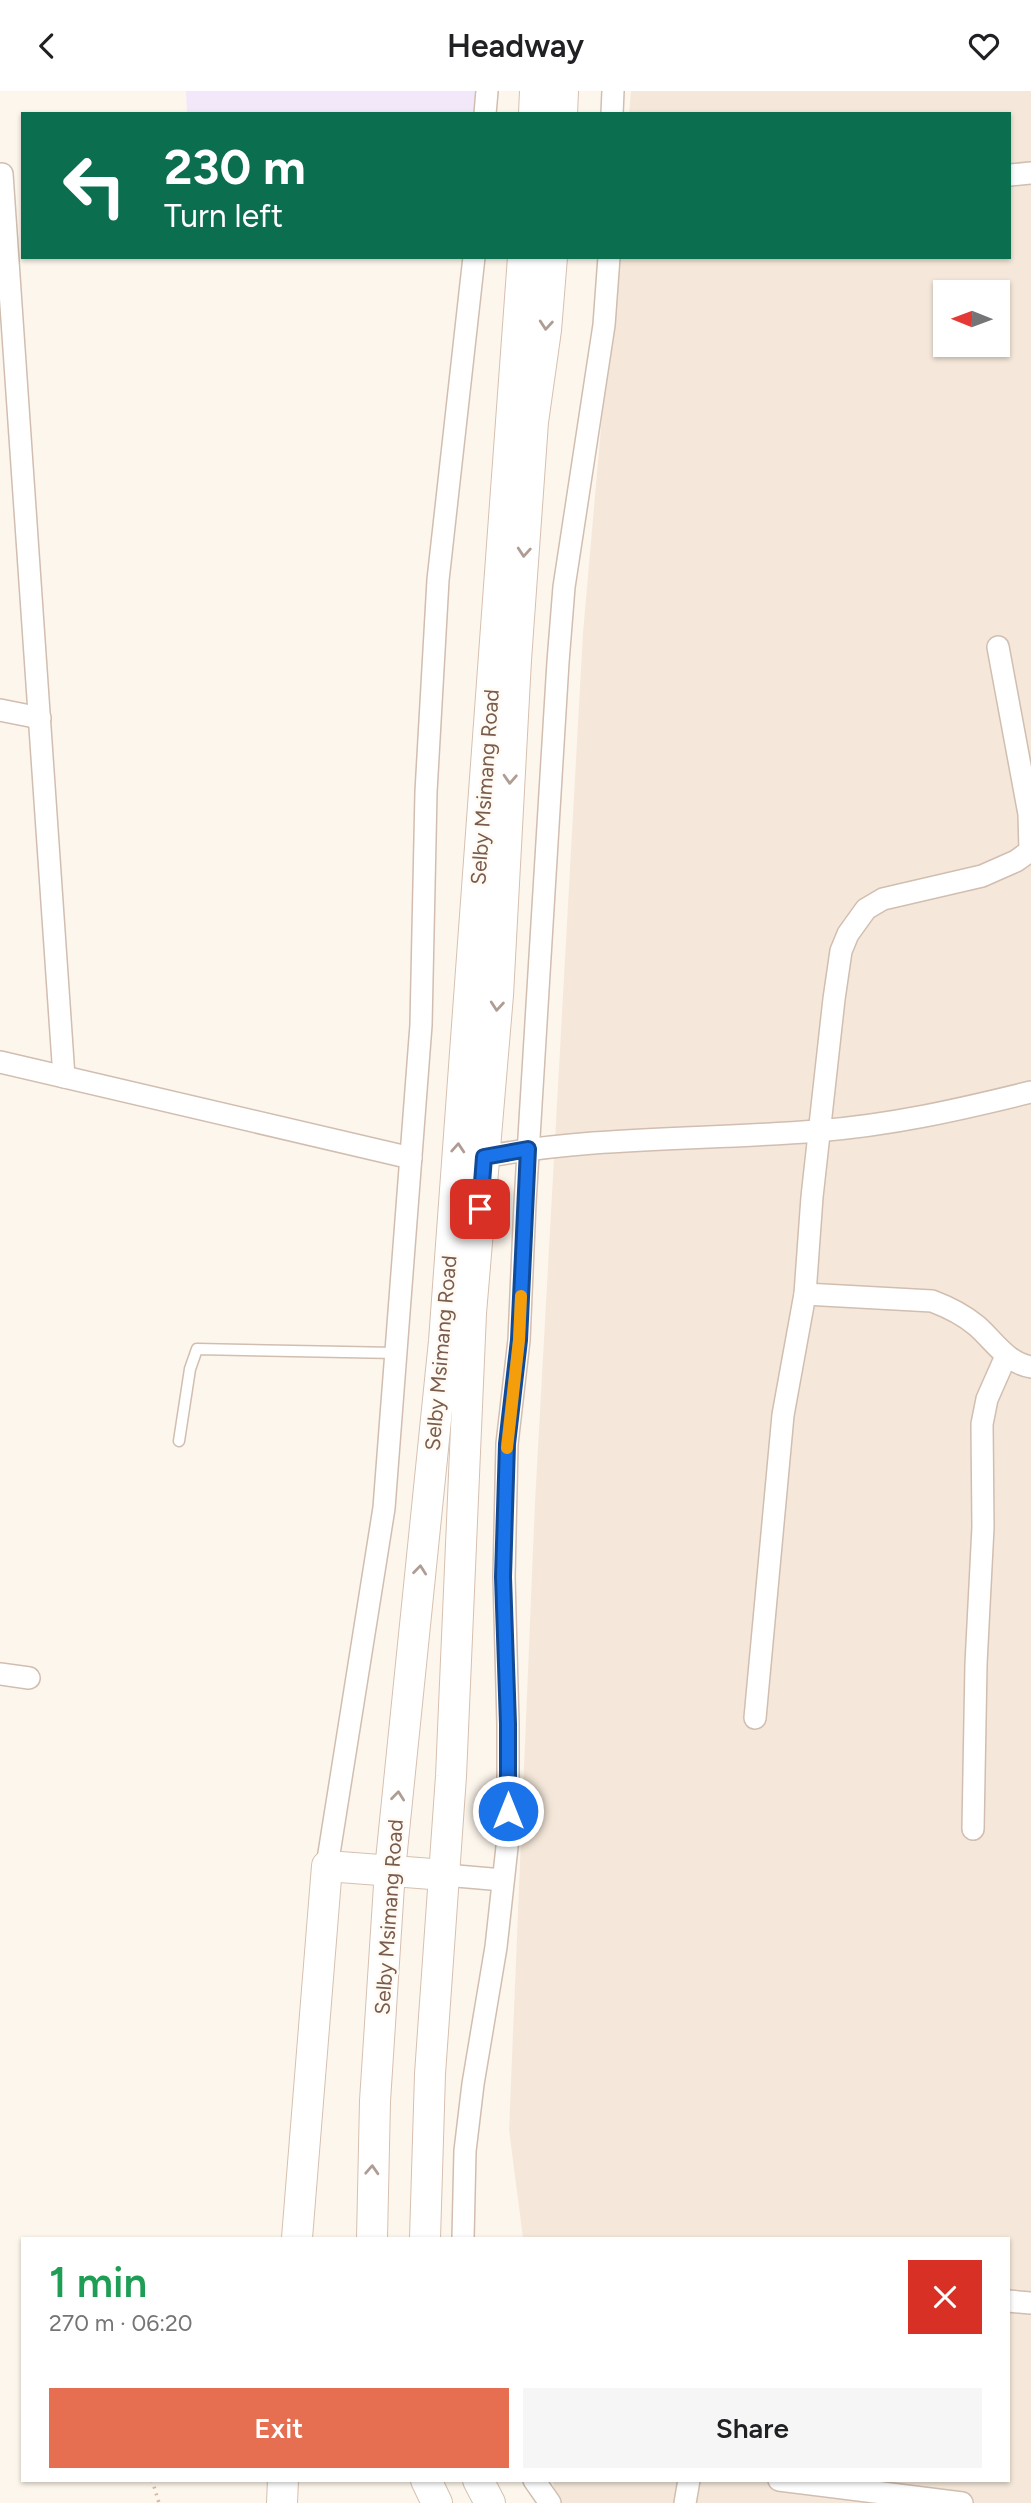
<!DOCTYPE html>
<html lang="en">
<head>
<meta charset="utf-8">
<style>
  :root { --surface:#fff; --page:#f6f6f6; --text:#202124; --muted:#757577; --accent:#e76f51 }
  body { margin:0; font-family:Figtree,sans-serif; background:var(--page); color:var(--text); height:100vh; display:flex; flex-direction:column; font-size:26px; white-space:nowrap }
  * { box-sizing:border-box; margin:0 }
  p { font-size:23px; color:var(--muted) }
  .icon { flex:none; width:38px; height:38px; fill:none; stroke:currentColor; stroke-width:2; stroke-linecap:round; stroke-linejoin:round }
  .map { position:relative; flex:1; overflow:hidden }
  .sheet { position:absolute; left:21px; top:2146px; width:989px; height:245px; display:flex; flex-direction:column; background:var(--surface); border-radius:0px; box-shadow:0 2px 5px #0004 }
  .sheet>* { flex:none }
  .top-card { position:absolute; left:21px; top:21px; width:990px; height:147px; border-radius:0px; box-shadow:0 2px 5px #0004; background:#0b6e4f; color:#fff; overflow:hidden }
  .needle { width:46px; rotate:271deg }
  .fabs { position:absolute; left:933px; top:189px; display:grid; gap:14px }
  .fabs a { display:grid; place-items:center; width:77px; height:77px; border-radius:0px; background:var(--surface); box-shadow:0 2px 5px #0004; font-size:35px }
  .pin { position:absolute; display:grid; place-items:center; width:60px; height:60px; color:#fff; margin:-30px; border-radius:14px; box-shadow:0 4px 10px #0006 }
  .me { position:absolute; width:77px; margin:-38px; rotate:0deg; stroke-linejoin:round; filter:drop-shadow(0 0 5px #0008) }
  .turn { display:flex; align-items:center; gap:24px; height:147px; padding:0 28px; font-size:32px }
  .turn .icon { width:91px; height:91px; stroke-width:2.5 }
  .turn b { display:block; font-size:49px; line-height:60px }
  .round { display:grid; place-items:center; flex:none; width:74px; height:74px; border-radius:0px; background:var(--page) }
  .head { display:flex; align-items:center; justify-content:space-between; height:119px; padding:0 28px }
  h1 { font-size:42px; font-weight:600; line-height:52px; color:#1e9e55 }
  .button { display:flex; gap:14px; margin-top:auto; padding:14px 28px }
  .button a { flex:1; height:80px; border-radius:0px; background:var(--accent); color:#fff; font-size:28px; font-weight:600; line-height:80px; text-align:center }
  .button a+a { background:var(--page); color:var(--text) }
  header { display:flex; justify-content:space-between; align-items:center; height:91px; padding:0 28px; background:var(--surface); font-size:32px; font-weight:600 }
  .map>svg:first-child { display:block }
  .residential { fill:#f5e8da; fill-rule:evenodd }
  .education { fill:#f3e8fa }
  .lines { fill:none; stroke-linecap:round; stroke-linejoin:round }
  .lane-casing { stroke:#d1beb0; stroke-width:13 }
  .street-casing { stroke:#d1beb0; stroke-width:24 }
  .secondary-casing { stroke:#d6c0b0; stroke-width:32 }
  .path { stroke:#d9b8a5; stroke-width:3.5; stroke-dasharray:2 5; stroke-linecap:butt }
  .lane { stroke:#fff; stroke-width:10 }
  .street { stroke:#fff; stroke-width:21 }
  .secondary { stroke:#fff; stroke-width:30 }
  .oneway { stroke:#af9d94 }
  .route-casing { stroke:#114b97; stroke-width:18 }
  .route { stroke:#1a73e8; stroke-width:12 }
  .slow { stroke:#f59e0b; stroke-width:12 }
  .labels { text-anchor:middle; stroke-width:5; stroke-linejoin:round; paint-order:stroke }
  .street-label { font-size:21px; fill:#7a5c4d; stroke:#fffaf3 }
</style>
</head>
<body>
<header><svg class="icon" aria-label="back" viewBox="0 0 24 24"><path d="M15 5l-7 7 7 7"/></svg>Headway<svg class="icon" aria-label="heart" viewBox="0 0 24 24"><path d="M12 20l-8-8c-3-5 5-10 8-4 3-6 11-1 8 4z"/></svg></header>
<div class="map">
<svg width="1031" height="2412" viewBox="0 0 1031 2412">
  <rect width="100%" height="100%" fill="#fdf6ec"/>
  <path class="residential" d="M631 0H1031V2412H556L553 2389H1008V2147H523L509 2039 535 1411 583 542 616 166H1010V23H629ZM945 201H998V254H945Z"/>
  <path class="education" d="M186 0H481L480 23H187Z"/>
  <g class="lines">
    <defs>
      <path id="lane" d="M179 1350 190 1278 197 1258 396 1262"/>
      <g id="street">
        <path d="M485 23 487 0"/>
        <path d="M612 23 613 0"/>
        <path d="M2 83 64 986"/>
        <path d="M1010 84 1031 82"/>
        <path d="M998 556 1029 723 1030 760 1016 770 982 785 883 808 866 818 848 843 841 860 834 908 812 1106 805 1203 932 1210C948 1216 964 1224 977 1235 994 1250 1007 1272 1031 1276"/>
        <path d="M0 619 40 627"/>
        <path d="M0 971 411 1067"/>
        <path d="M484 1066C594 1045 706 1049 817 1040 892 1034 958 1019 1031 1001"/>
        <path d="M0 1583 29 1587"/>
        <path d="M755 1627 783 1324 805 1203"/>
        <path d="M973 1738 976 1573 983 1436 982 1333 987 1308 1006 1265"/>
        <path d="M327 1775 384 1417 421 934 426 701 438 489 474 166"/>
        <path d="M445 1784 503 1789"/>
        <path d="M463 2147 465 2060 473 1993 496 1856 508 1747V1633L504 1486 507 1353 519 1249 525 1112 558 571 564 496 604 234 609 166"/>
        <path d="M1008 2210 1031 2212"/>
        <path d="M534 2389 550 2412"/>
        <path d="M779 2389 962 2412"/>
        <path d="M685 2412 689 2389"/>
      </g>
      <g id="secondary">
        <path d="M534 23 535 0"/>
        <path d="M562 23 563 0"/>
        <path d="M297 2147 327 1775 445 1784"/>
        <path d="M372 2147 375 2010 390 1779 444 1250 523 166"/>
        <path d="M425 2147 430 1983 451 1685 471 1222 498 904 516 569 533 331 546 239 552 166"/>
        <path d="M426 2389 437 2412"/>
        <path d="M478 2389 490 2412"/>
        <path d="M282 2412 283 2389"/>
      </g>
    </defs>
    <use href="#lane" class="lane-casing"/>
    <use href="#street" class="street-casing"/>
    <use href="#secondary" class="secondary-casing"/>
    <path class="path" d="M152 2389 159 2412"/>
    <use href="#lane" class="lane"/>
    <use href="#street" class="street"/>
    <use href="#secondary" class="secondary"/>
  </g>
  <defs><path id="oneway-chevron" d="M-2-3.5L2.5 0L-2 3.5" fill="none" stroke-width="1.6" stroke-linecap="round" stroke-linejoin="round" transform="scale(1.75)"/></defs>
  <g class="oneway">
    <use href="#oneway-chevron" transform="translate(546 234) rotate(95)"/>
    <use href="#oneway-chevron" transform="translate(524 461) rotate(94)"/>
    <use href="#oneway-chevron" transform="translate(510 688) rotate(93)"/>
    <use href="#oneway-chevron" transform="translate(497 915) rotate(95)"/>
    <use href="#oneway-chevron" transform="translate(458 1057) rotate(-86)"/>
    <use href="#oneway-chevron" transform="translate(420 1479) rotate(-84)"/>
    <use href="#oneway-chevron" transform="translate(398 1705) rotate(-84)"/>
    <use href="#oneway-chevron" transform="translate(372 2079) rotate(-87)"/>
  </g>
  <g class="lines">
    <defs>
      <path id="route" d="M480 1118 484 1066 528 1058 519 1249 507 1353 503 1486 508 1633V1720"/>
    </defs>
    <use href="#route" class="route-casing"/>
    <use href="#route" class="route"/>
    <path class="slow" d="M507 1357 519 1249 521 1205"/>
  </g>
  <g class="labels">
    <g class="street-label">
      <text transform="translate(485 696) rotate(-86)" y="7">Selby Msimang Road</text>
      <text transform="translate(441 1262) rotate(-85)" y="7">Selby Msimang Road</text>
      <text transform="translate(389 1826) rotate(-86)" y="7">Selby Msimang Road</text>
    </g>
  </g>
</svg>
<div class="fabs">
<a><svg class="needle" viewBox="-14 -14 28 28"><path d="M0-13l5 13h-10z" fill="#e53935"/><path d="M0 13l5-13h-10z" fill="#757577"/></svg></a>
</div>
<div class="pin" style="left:480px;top:1118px;background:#d93025"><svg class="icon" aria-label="arrive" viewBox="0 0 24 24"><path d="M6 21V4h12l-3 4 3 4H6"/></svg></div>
<svg class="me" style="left:508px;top:1720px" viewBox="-20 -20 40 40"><circle r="17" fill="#1a73e8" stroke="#fff" stroke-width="3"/><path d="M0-11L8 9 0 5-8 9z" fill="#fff"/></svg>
<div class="top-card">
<div class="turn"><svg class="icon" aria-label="left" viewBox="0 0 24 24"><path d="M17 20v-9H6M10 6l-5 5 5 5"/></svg><div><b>230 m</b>Turn left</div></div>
</div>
<section class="sheet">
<div class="head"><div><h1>1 min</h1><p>270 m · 06:20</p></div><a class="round" style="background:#d93025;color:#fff"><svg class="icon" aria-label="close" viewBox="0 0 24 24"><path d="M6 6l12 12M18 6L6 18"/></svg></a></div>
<div class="button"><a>Exit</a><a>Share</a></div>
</section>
</div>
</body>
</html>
